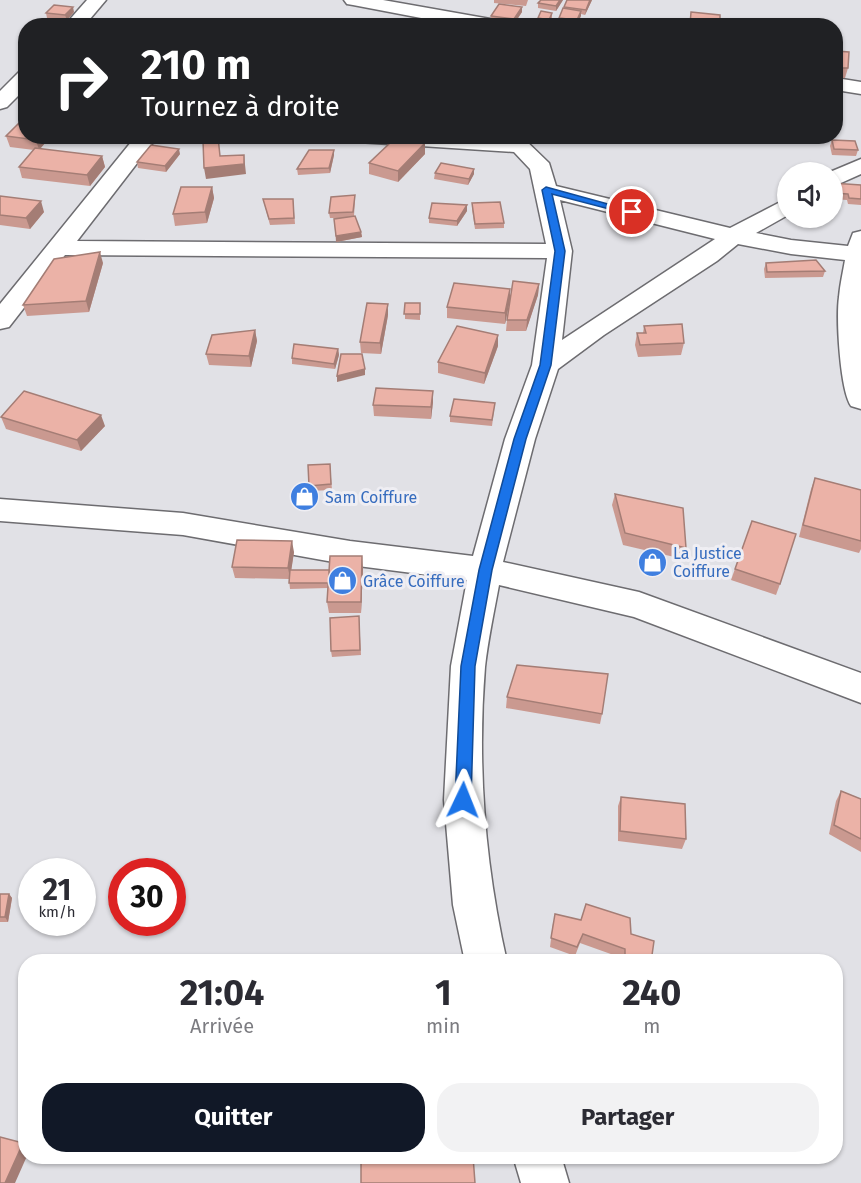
<!DOCTYPE html>
<html lang="fr">
<head>
<meta charset="utf-8">
<style>
  :root { --surface:#fff; --page:#f2f2f3; --text:#2b2b33; --muted:#7c7c81; --accent:#111827 }
  body { margin:0; font-family:"Fira Sans",sans-serif; background:var(--page); color:var(--text); height:100vh; display:flex; flex-direction:column; font-size:22px; white-space:nowrap }
  * { box-sizing:border-box; margin:0 }
  p { font-size:20px; color:var(--muted) }
  .icon { flex:none; width:33px; height:33px; fill:none; stroke:currentColor; stroke-width:2; stroke-linecap:round; stroke-linejoin:round }
  .map { position:relative; flex:1; overflow:hidden }
  .side { position:absolute; left:18px; top:954px; width:825px; height:210px; display:flex; flex-direction:column; background:var(--surface); border-radius:24px; box-shadow:0 2px 4px #0004 }
  .side>* { flex:none }
  .top-card { position:absolute; left:18px; top:18px; width:825px; height:126px; border-radius:24px; box-shadow:0 2px 4px #0004; background:#202124; color:#fff; overflow:hidden }
  .controls { position:absolute; left:777px; top:162px; display:grid; gap:12px }
  .controls a { display:grid; place-items:center; width:66px; height:66px; border-radius:50%; background:var(--surface); box-shadow:0 2px 4px #0004; font-size:30px }
  .speed { position:absolute; left:18px; top:858px; display:flex; gap:12px; font-size:30px; font-weight:700; text-align:center }
  .speed>* { display:grid; place-content:center; width:78px; height:78px; border-radius:50%; background:var(--surface); box-shadow:0 2px 4px #0004; line-height:1 }
  .speed small { font-size:15px; font-weight:400 }
  .speed .limit { border:9px solid #d22; background:#fff; color:#111 }
  .pin { position:absolute; display:grid; place-items:center; width:51px; height:51px; color:#fff; margin:-26px; border:3px solid #fff; border-radius:50%; box-shadow:0 2px 6px #0007 }
  .me { position:absolute; width:66px; margin:-33px; rotate:2deg; stroke-linejoin:round; filter:drop-shadow(0 0 4px #0008) }
  .turn { display:flex; align-items:center; gap:21px; height:126px; padding:0 24px; font-size:27px }
  .turn .icon { width:78px; height:78px; stroke-width:2.5 }
  .turn b { display:block; font-size:42px; line-height:51px }
  .eta { display:flex; justify-content:space-evenly; align-items:center; height:102px; text-align:center }
  .eta b { font-size:36px; font-weight:700; line-height:42px }
  .button { display:flex; gap:12px; margin-top:auto; padding:12px 24px }
  .button a { flex:1; height:69px; border-radius:24px; background:var(--accent); color:#fff; font-size:24px; font-weight:700; line-height:69px; text-align:center }
  .button a+a { background:var(--page); color:var(--text) }
  .map>svg:first-child { display:block }
  .lines { fill:none; stroke-linecap:round; stroke-linejoin:round }
  .street-casing { stroke:#6d6c70; stroke-width:3 }
  .street { fill:#fff; fill-rule:evenodd }
  .wall { fill:#ca9990 }
  .shaded-wall { fill:#a47d75 }
  .building { fill:#ebb2a7; stroke:#a47d75; stroke-width:1.5 }
  .route { fill:#1a73e8; stroke:#114b97; stroke-width:1.5 }
  .labels { text-anchor:middle; stroke-width:6; stroke-linejoin:round; paint-order:stroke }
  .shop-label { font-size:16px; fill:#366cbe; stroke:#efeef3; text-anchor:start }
</style>
</head>
<body>
<div class="map">
<svg width="861" height="1183" viewBox="0 0 861 1183">
  <rect width="100%" height="100%" fill="#e1e1e6"/>
  <g class="lines">
    <defs>
      <g id="street">
        <path d="M87 0H106L84 26H64Z"/>
        <path d="M344 0H383L496 20 503 22 505 26H463L353 5 347 4Z"/>
        <path d="M26 70V88L7 107 0 109V91L19 72Z"/>
        <path d="M836 78 861 82V94L836 90Z"/>
        <path d="M136 136H158L77 241 546 244 530 169 514 152 358 142 350 141 348 136H521L549 163 556 186 730 228 788 198V215L756 233 791 240 848 246 853 233 861 231V409L851 406C840 390 836 318 839 297 840 284 843 272 845 260L791 254 738 244 717 261 604 335 558 369 535 439 503 562 639 592 861 673V703L634 617 499 585C494 612 488 640 485 667 477 766 485 865 507 962H465L453 905 444 800 451 666 467 580 350 565 183 535 0 521V499L183 513 350 541 473 556 505 439 532 365 547 258 65 255 9 327 0 329V304ZM560 200 715 239 562 340 572 251Z"/>
        <path d="M861 159V174L832 187V172H830Z"/>
        <path d="M513 1156H561L569 1183H521Z"/>
      </g>
    </defs>
    <use href="#street" class="street-casing"/>
    <use href="#street" class="street"/>
  </g>
  <g class="wall">
    <path d="M494 0H528L526 6 494 3Z"/>
    <path d="M563 0 556 11 538 8V3Z"/>
    <path d="M592 0 585 15 581 14 577 25 558 23 559 18 564 7Z"/>
    <path d="M74 12 67 20 47 18 46 13Z"/>
    <path d="M522 12 514 24 491 21V16Z"/>
    <path d="M552 13V18L549 25 538 24V18Z"/>
    <path d="M836 51 848 68 845 78H836Z"/>
    <path d="M6 136H51L40 149 102 156 105 167 90 186 22 178 19 167 34 150 10 147Z"/>
    <path d="M832 140 858 150 856 156 832 155 830 146Z"/>
    <path d="M334 150V155L330 173 298 175 297 169Z"/>
    <path d="M180 154 166 172 138 168 137 162Z"/>
    <path d="M425 154 398 182 369 174V163Z"/>
    <path d="M435 173 474 174 468 185 434 179Z"/>
    <path d="M832 183 861 185V205L848 204 847 200 832 199Z"/>
    <path d="M212 187 214 198 207 223 175 226 173 214Z"/>
    <path d="M0 196 44 212 30 229 0 225Z"/>
    <path d="M263 199H293L295 224 270 225Z"/>
    <path d="M355 201 354 216 361 232 362 237 336 242 334 219 339 218H330L329 213Z"/>
    <path d="M472 203 504 223V228L475 229 472 209Z"/>
    <path d="M467 205V211L457 226 429 223V218Z"/>
    <path d="M103 263 89 312 27 316 23 305Z"/>
    <path d="M766 263 825 271 823 277 765 278 764 269Z"/>
    <path d="M539 284 538 295 526 331H506L507 320Z"/>
    <path d="M510 300 505 324 447 318V307Z"/>
    <path d="M405 303H420V320L405 319Z"/>
    <path d="M388 315 381 354 361 353 360 342Z"/>
    <path d="M644 326 684 343 681 355 638 357 635 345 637 333H643Z"/>
    <path d="M255 330 257 341 251 367 209 365 206 354Z"/>
    <path d="M498 346 484 384 438 373V362Z"/>
    <path d="M338 349 339 355 335 369 292 364V358Z"/>
    <path d="M433 391V402L431 419 374 416 373 405Z"/>
    <path d="M495 403 492 426 450 422V416Z"/>
    <path d="M1 417 105 426 81 451 6 429Z"/>
    <path d="M330 464 332 490 309 491V486Z"/>
    <path d="M815 478 861 490V549L859 553 799 537 811 489Z"/>
    <path d="M615 494 686 548 683 559 623 545 612 505Z"/>
    <path d="M752 521 780 584 776 595 731 580Z"/>
    <path d="M294 552 291 570H329L363 568 361 613H329L327 602 328 588 290 589 289 579 235 578 232 567Z"/>
    <path d="M359 616 361 655 332 657 331 651Z"/>
    <path d="M507 697 602 714 600 724 506 708Z"/>
    <path d="M841 791 861 799V852L829 834 836 801Z"/>
    <path d="M621 797 686 839 682 849 618 841V806Z"/>
    <path d="M0 894H9L12 898 8 922H0Z"/>
    <path d="M553 923 631 934 651 962H622V958L580 943 575 956 550 947Z"/>
  </g>
  <g class="shaded-wall">
    <path d="M560 0H563L556 11V6Z"/>
    <path d="M590 0H592L585 15 586 10Z"/>
    <path d="M73 7 74 12 67 20 65 15Z"/>
    <path d="M522 7V12L514 24V19Z"/>
    <path d="M581 11V16L577 25V20Z"/>
    <path d="M38 136H51L39 150 36 140Z"/>
    <path d="M218 137 221 166 244 155 246 174 206 179 204 168 220 156Z"/>
    <path d="M425 143V154L398 182V171Z"/>
    <path d="M179 149 180 154 166 172 165 166Z"/>
    <path d="M334 150V155L330 173 329 168Z"/>
    <path d="M102 156 105 167 90 186 87 175Z"/>
    <path d="M474 169V174L468 185 469 179Z"/>
    <path d="M212 187 214 198 207 223 205 212Z"/>
    <path d="M41 201 44 212 30 229 26 218Z"/>
    <path d="M467 205V211L457 226V221Z"/>
    <path d="M361 232 362 237 336 242V236Z"/>
    <path d="M100 252 103 263 89 312 86 301Z"/>
    <path d="M539 284 538 295 526 331 527 320Z"/>
    <path d="M510 289V300L505 324V313Z"/>
    <path d="M388 304V315L381 354 380 343Z"/>
    <path d="M255 330 257 341 251 367 249 356Z"/>
    <path d="M498 335V346L484 384 485 373Z"/>
    <path d="M338 349 339 355 335 369 334 364Z"/>
    <path d="M365 369V375L337 382V376Z"/>
    <path d="M433 391V402L431 419V407Z"/>
    <path d="M101 415 105 426 81 451 77 440Z"/>
    <path d="M292 541 294 552 290 579 288 568Z"/>
    <path d="M362 556 363 568 361 613V602Z"/>
    <path d="M9 894 12 898 8 922 5 917Z"/>
    <path d="M23 1143 26 1146V1156H27L15 1183H5Z"/>
  </g>
  <g class="building">
    <path d="M541 0H560L556 6 538 3Z"/>
    <path d="M567 0H590L586 10 564 7Z"/>
    <path d="M499 4 522 7 514 19 491 16Z"/>
    <path d="M54 5 73 7 65 15 46 13Z"/>
    <path d="M563 8 581 11 577 20 559 18Z"/>
    <path d="M541 11 552 13 549 20 538 18Z"/>
    <path d="M691 12 720 15V26L690 25Z"/>
    <path d="M836 51 849 52 848 68H836Z"/>
    <path d="M26 116V136H38L36 140 6 136Z"/>
    <path d="M218 137 220 156 244 155V164L204 168 203 141Z"/>
    <path d="M832 140 855 141 858 150 834 149Z"/>
    <path d="M390 143H425L398 171 369 163Z"/>
    <path d="M151 145 179 149 165 166 137 162Z"/>
    <path d="M35 148 102 156 87 175 19 167Z"/>
    <path d="M309 150H334L329 168 297 169Z"/>
    <path d="M441 163 474 169 469 179 435 173Z"/>
    <path d="M832 183 861 185V199L849 198 848 194 832 193Z"/>
    <path d="M181 187H212L205 212 173 214Z"/>
    <path d="M355 195 353 212 329 213 331 197Z"/>
    <path d="M0 196 41 201 26 218 0 215Z"/>
    <path d="M263 199H293L294 218 269 219Z"/>
    <path d="M500 202 504 223 475 224 472 203Z"/>
    <path d="M432 203 467 205 457 221 429 218Z"/>
    <path d="M355 216 361 232 336 236 334 219Z"/>
    <path d="M100 252 86 301 23 305 54 259Z"/>
    <path d="M816 260 825 271 767 272 766 263Z"/>
    <path d="M513 281 539 284 527 320H507Z"/>
    <path d="M454 283 510 289 505 313 447 307Z"/>
    <path d="M367 303 388 304 380 343 360 342Z"/>
    <path d="M405 303H420V314H404Z"/>
    <path d="M682 324 684 343 640 345 637 333H646L644 326Z"/>
    <path d="M457 326 498 335 485 373 438 362Z"/>
    <path d="M255 330 249 356 206 354 212 335Z"/>
    <path d="M294 344 338 349 334 364 292 358Z"/>
    <path d="M341 354H362L365 369 337 376Z"/>
    <path d="M376 388 433 391 431 407 373 405Z"/>
    <path d="M24 391 101 415 77 440 1 417Z"/>
    <path d="M454 399 495 403 492 420 450 416Z"/>
    <path d="M330 464 331 484 309 486 308 465Z"/>
    <path d="M815 478 861 490V541L803 525Z"/>
    <path d="M615 494 683 508 686 548 625 533Z"/>
    <path d="M752 521 796 534 780 584 735 569Z"/>
    <path d="M237 540 292 541 288 568 232 567Z"/>
    <path d="M330 556H362L361 602H327Z"/>
    <path d="M290 570H329V583H289Z"/>
    <path d="M359 616 360 650 331 651 330 618Z"/>
    <path d="M517 665 608 674 602 714 507 697Z"/>
    <path d="M841 791 861 799V839L834 825Z"/>
    <path d="M621 797 685 804 686 839 620 831Z"/>
    <path d="M0 894H9L5 917H0Z"/>
    <path d="M586 904 630 918 631 934 654 941 651 962H625V949L583 934 577 947 551 938 555 914 581 920Z"/>
    <path d="M452 955 453 962H416Z"/>
    <path d="M0 1137 23 1143 5 1183H0Z"/>
    <path d="M361 1156H473L475 1183H361Z"/>
  </g>
  <path class="route" d="M546 187 637 212 632 215 552 194 565 251 551 365 526 439 492 570 475 666 471 800 469 805 463 807 458 805 455 800 461 666 479 570 514 439 540 365 555 251 542 190Z"/>
  <defs>
    <symbol id="shop-disc" viewBox="-11 -11 22 22"><circle r="9.5" fill="#3f7fe0" stroke="#efeef3"/><path d="M-5-2.5h2.3a2.7 3.5 0 0 1 5.4 0H5L5.5 6h-11ZM-1.5-2.5h3a1.5 2.3 0 0 0-3 0Z" fill="#fff"/></symbol>
  </defs>
  <g fill-rule="evenodd">
    <use href="#shop-disc" x="288" y="480" width="33" height="33"/>
    <use href="#shop-disc" x="636" y="546" width="33" height="33"/>
    <use href="#shop-disc" x="326" y="564" width="33" height="33"/>
  </g>
  <g class="labels">
    <g class="shop-label">
      <text x="325" y="503">Sam Coiffure</text>
      <text x="673" y="559">La Justice<tspan x="673" dy="18">Coiffure</tspan></text>
      <text x="363" y="587">Grâce Coiffure</text>
    </g>
  </g>
</svg>
<div class="controls">
<a><svg class="icon" aria-label="sound" viewBox="0 0 24 24"><path d="M4 9h4l5-4v14l-5-4H4zM17 9q2 3 0 6"/></svg></a>
</div>
<div class="speed"><div>21<small>km/h</small></div><div class="limit">30</div></div>
<div class="pin" style="left:632px;top:212px;background:#d93025"><svg class="icon" aria-label="arrive" viewBox="0 0 24 24"><path d="M6 21V4h12l-3 4 3 4H6"/></svg></div>
<svg class="me" style="left:463px;top:800px" viewBox="-20 -20 40 40"><path d="M0-17L14 15 0 8-14 15z" fill="#1a73e8" stroke="#fff" stroke-width="4"/></svg>
<div class="top-card">
<div class="turn"><svg class="icon" aria-label="right" viewBox="0 0 24 24"><path d="M7 20v-9h11M14 6l5 5-5 5"/></svg><div><b>210 m</b>Tournez à droite</div></div>
</div>
<section class="side">
<div class="eta">
<div><b>21:04</b><p>Arrivée</p></div>
<div><b>1</b><p>min</p></div>
<div><b>240</b><p>m</p></div>
</div>
<div class="button"><a>Quitter</a><a>Partager</a></div>
</section>
</div>
</body>
</html>
